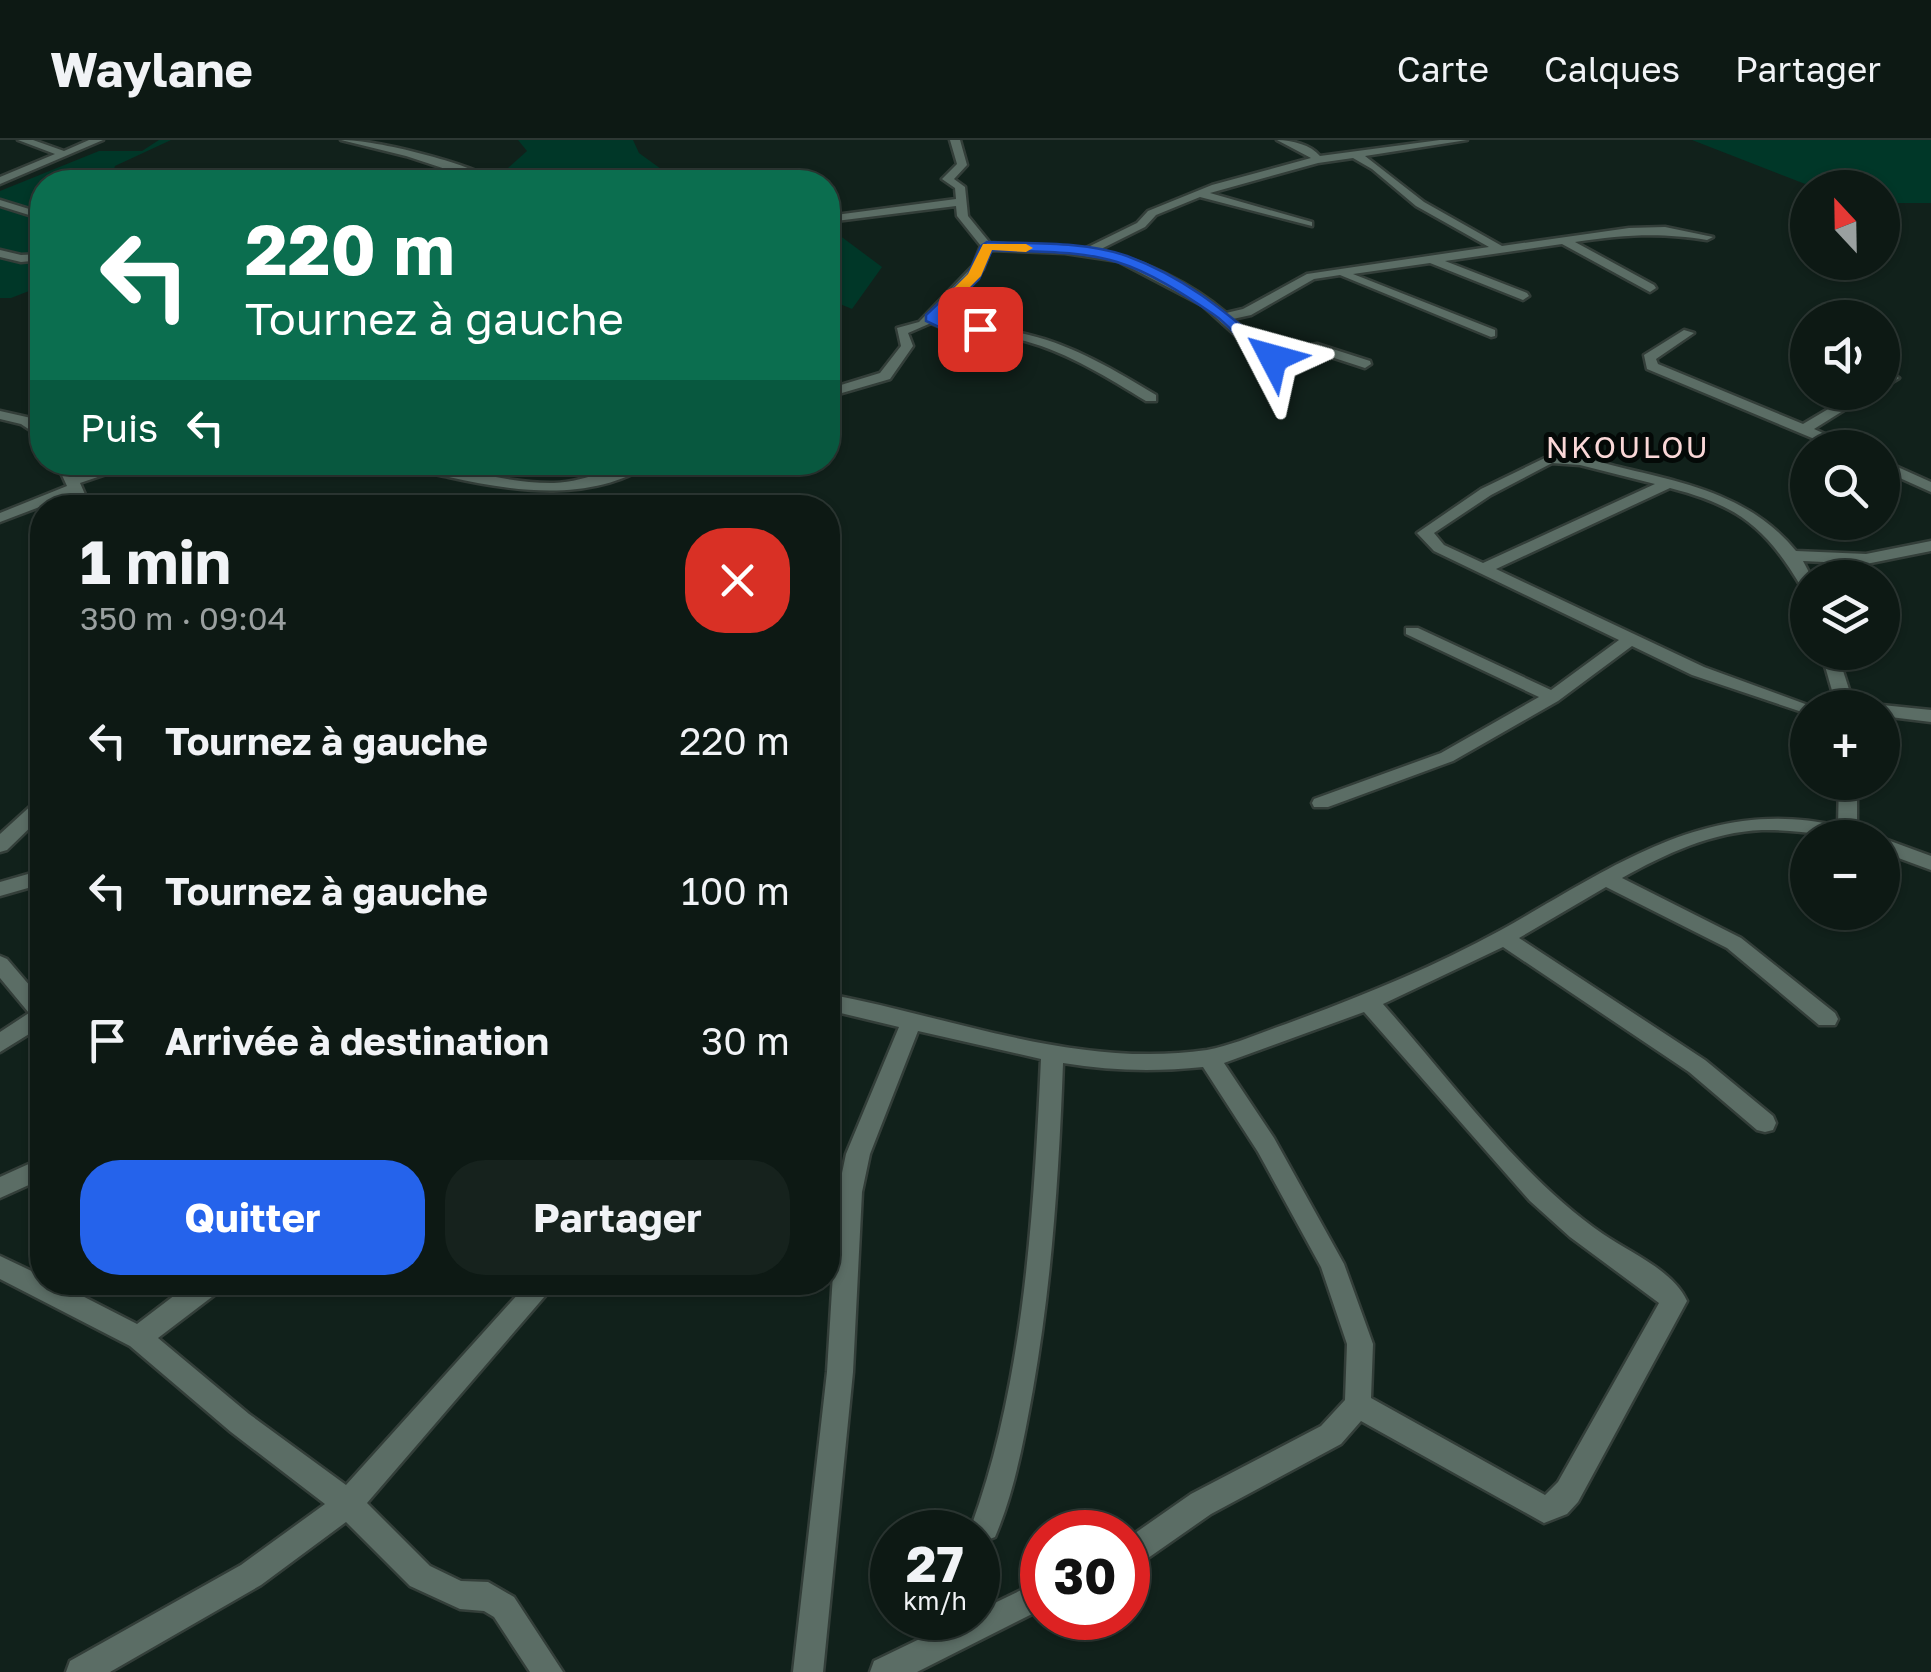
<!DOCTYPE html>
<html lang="fr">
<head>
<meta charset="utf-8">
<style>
  :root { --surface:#0d1914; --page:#16221d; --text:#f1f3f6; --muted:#9aa0a0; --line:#2d3834; --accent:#2563eb }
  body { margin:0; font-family:"Golos Text",sans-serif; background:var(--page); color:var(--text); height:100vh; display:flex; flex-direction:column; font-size:38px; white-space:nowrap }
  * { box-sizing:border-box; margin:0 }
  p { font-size:32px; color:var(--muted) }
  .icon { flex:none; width:55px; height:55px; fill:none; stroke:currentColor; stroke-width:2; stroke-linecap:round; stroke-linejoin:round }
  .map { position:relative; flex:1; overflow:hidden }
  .details { position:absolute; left:30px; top:355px; width:810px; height:800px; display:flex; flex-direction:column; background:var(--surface); border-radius:40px; box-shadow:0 2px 8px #0004,0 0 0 2px var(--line) }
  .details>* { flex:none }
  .hud { position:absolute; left:30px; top:30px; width:810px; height:305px; border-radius:40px; box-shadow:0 2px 8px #0004,0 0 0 2px var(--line); background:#0b6e4f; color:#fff; overflow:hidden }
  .needle { width:65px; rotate:338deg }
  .controls { position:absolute; left:1790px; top:30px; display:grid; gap:20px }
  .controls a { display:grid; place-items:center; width:110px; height:110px; border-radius:50%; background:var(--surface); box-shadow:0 2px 8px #0004,0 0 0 2px var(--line); font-size:50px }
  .speed { position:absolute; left:870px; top:1370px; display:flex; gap:20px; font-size:50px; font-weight:700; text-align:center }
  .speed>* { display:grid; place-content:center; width:130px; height:130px; border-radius:50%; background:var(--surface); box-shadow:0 2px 8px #0004,0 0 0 2px var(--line); line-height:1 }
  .speed small { font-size:25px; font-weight:400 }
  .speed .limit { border:15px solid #d22; background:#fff; color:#111 }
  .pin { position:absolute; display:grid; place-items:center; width:85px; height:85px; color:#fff; margin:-42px; border-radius:20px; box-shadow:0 5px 15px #0006 }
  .me { position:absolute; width:110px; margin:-55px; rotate:309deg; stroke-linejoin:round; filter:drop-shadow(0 0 8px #0008) }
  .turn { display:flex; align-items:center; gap:35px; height:210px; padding:0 50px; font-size:45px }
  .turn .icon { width:130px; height:130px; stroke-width:2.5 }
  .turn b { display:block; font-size:70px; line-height:85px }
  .then { display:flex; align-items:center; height:95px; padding:0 50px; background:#0003; gap:20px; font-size:38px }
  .round { display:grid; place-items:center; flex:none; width:105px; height:105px; border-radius:40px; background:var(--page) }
  .overview { display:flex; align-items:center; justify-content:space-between; height:170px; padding:0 50px }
  h1 { font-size:60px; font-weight:700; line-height:75px }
  .cta { display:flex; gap:20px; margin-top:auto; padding:20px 50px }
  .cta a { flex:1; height:115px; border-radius:40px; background:var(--accent); color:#fff; font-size:40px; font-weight:700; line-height:115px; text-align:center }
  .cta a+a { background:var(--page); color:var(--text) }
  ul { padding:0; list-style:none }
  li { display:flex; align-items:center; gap:30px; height:150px; padding:0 50px }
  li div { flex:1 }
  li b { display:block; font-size:38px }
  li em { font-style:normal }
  header { display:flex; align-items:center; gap:60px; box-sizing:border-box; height:140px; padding:0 50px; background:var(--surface); border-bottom:2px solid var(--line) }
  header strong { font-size:48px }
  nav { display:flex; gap:55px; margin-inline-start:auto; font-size:35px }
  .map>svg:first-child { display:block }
  .green { fill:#003728 }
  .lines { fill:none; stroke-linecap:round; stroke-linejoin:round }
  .minor-casing { stroke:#333e39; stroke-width:5 }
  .minor { fill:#5b6d65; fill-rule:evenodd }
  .route { fill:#2563eb; stroke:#184099; stroke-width:2.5 }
  .slow { fill:#f59e0b }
  .labels { text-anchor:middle; stroke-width:10; stroke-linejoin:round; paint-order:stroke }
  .far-quarter-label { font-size:30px; letter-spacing:2.5px; fill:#fad7d7; stroke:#040907 }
</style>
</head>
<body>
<header>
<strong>Waylane</strong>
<nav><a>Carte</a><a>Calques</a><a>Partager</a></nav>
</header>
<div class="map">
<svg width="1931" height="1532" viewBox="0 0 1931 1532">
  <rect width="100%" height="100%" fill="#11211b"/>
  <g class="green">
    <path d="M159 0H171L115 26 110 42H42V146L11 158H0V51L99 11H142Z"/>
    <path d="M518 0H633L639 13 679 42H448C474 34 497 46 523 35L508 28 527 11Z"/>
    <path d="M1692 0H1931V63H1883L1882 48 1813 47Z"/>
    <path d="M839 95 882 127 852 169 828 159V96Z"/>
  </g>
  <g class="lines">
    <defs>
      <g id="minor">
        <path d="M18 0H33L64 11 89 0H103L0 44V37L55 14Z"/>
        <path d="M341 0C378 0 468 23 499 42H485L406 16Z"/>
        <path d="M950 0H960L967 25 954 39 965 47 968 76 990 103 1084 109 1137 83 1148 71 1212 45 1311 18 1277 0C1292 0 1311 5 1320 16L1440 0H1467L1365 16 1424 62 1502 106 1629 88 1665 87 1713 97 1707 100C1659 92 1623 95 1575 102L1654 145 1656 148 1650 152 1562 104 1445 121 1527 153 1529 156 1523 160 1430 123 1353 134 1495 190V196L1491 197 1340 135 1314 139 1251 175 1233 179 1271 213 1317 204 1370 221 1371 224 1365 228 1316 212 1263 220 1202 165 1118 121 1065 113 990 110 983 129 938 177C965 192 1000 187 1029 195 1075 206 1116 231 1156 255V261H1146C1108 238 1069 213 1025 201 994 193 961 197 931 183L908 193 913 206 890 239 828 257V249L880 233 901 206 897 188 919 182 973 126 981 106 957 76 956 66 828 82V76L956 59 955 48 942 39 957 24ZM1353 18 1372 29 1416 66 1489 107 1307 134 1243 169 1226 173C1194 145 1139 117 1097 111L1145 87 1156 75 1200 57 1312 86V82L1210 53 1318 23Z"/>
        <path d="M0 60 42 73V79L0 66Z"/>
        <path d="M0 110 21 115 42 114V120L21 122 0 117Z"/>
        <path d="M42 152V164L36 160 38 153Z"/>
        <path d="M1684 190 1694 193 1656 219 1658 224 1803 284 1857 252H1873L1814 289 1856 308H1836L1647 229 1644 215Z"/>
        <path d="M1882 227 1899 238 1882 248Z"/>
        <path d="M0 271 31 278 42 288V298L21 284 0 279Z"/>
        <path d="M1551 315C1577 314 1602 323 1627 329 1691 344 1753 358 1796 411L1866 414 1931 401V411L1866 424 1803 421 1812 438H1808V450L1802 448C1766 388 1740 366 1670 348L1496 429 1704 527 1816 568H1808V573L1802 572 1692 535 1632 506 1558 561 1453 621 1328 667H1314L1312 663 1314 659 1441 613 1539 557 1406 494V488H1418L1551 550 1619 500 1434 411 1417 393 1481 349ZM1552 323 1580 325 1655 344 1483 423 1444 405 1434 393 1491 355Z"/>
        <path d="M1882 320 1931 342V352L1882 330Z"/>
        <path d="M56 322H70L76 335 118 322H142L80 343 91 368H76L71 355 0 382V373L67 346Z"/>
        <path d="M397 322C450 322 500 344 554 343 589 342 619 322 654 322 593 363 516 352 449 337 433 333 411 331 397 322Z"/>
        <path d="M1821 512H1837L1855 568H1837Z"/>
        <path d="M1882 565 1931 570V582L1882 576V568H1875Z"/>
        <path d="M1839 642H1857V690L1869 693 1871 698C1834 698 1799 689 1762 690 1712 692 1665 714 1622 738L1741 798 1835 873 1838 879 1835 885H1819L1727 808 1606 747 1519 798 1705 920 1773 976 1776 983 1773 990 1765 992 1757 990 1689 932 1503 807 1383 864C1449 938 1521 1038 1603 1094 1629 1112 1673 1130 1687 1161L1578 1362 1567 1374 1544 1383 1361 1281 1341 1304 1211 1374 1138 1425 1128 1429V1398L1191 1354 1321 1286 1345 1260 1347 1204 1321 1127 1258 1012 1203 927C1156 932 1110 931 1063 923 1059 1032 1052 1141 1033 1249 1024 1299 1015 1350 995 1397L985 1401 978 1398V1392H973L971 1387C1024 1244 1034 1070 1041 919L918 891 870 1014 862 1052 853 1232 823 1532H793L827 1232 838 1052 846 1014 899 887 828 870V854C951 877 1078 929 1207 910 1234 905 1260 893 1286 884 1359 857 1432 828 1501 790 1609 730 1707 655 1838 686ZM1364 872 1530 1061 1570 1097 1659 1163 1558 1342 1545 1355 1371 1258 1373 1204 1344 1124 1274 998 1224 923Z"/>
        <path d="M42 660V676L7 710 0 712V694L35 662Z"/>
        <path d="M1882 698 1931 716V730L1882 712Z"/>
        <path d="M42 730V744L0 756V742Z"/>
        <path d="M0 816 7 819 42 860V886L0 912V892L29 873 0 838Z"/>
        <path d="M42 1018V1039L0 1058V1037Z"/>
        <path d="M0 1116 42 1136V1142H55L137 1184 192 1142H224L221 1150 158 1198 249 1274 346 1345 529 1142H557L367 1363 430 1426 461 1441 488 1442 514 1457 563 1532H530L494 1477 484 1471 460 1469 410 1446 346 1382 261 1445 110 1532H66L70 1521 241 1425 325 1364 231 1292 130 1206 0 1139Z"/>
        <path d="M1042 1440V1469L917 1532H870L874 1521 963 1478H978V1471Z"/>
      </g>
    </defs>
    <use href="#minor" class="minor-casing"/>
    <use href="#minor" class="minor"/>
  </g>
  <path class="route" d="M987 102C1031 104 1084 101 1127 116 1190 139 1231 177 1280 218L1273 223C1246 214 1236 189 1213 174 1185 155 1150 132 1117 122 1078 110 1032 112 992 110L979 139 940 177 948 182 986 186V192L945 190 926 181V175L968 135 981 106Z"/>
  <path class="slow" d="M983 104H1026L1033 108 1026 112 992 110 981 136 964 153H954L952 150 968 134Z"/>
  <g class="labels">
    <g class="far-quarter-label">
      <text x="1628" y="318">NKOULOU</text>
    </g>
  </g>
</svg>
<div class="controls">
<a><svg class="needle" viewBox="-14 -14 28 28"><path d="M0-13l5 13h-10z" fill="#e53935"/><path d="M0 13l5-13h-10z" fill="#9aa0a0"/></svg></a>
<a><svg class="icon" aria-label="sound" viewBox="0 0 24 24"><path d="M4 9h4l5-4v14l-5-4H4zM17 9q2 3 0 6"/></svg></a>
<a><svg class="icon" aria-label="search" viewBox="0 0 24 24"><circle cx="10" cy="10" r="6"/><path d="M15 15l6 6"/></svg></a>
<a><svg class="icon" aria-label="layers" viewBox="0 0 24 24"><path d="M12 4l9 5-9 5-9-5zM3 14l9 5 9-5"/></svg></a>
<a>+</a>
<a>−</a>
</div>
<div class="speed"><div>27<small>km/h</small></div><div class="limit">30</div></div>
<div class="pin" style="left:980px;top:189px;background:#d93025"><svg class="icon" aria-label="arrive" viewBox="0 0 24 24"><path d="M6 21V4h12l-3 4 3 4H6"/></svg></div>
<svg class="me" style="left:1273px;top:218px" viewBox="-20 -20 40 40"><path d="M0-17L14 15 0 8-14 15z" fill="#2563eb" stroke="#fff" stroke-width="4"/></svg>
<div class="hud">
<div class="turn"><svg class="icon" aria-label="left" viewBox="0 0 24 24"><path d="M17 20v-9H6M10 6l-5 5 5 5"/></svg><div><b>220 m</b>Tournez à gauche</div></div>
<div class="then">Puis<svg class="icon" aria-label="left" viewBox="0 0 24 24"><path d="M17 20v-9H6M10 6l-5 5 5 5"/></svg></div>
</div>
<section class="details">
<div class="overview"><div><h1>1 min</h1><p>350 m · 09:04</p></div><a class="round" style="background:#d93025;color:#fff"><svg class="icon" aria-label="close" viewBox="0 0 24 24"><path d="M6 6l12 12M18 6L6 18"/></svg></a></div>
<ul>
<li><svg class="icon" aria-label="left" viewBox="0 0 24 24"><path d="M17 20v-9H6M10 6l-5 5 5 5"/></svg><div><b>Tournez à gauche</b></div><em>220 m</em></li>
<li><svg class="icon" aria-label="left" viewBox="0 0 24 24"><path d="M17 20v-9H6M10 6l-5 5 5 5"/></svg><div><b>Tournez à gauche</b></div><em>100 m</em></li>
<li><svg class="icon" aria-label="arrive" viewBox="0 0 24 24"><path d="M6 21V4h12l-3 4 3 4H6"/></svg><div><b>Arrivée à destination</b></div><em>30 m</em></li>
</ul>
<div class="cta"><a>Quitter</a><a>Partager</a></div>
</section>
</div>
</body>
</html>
